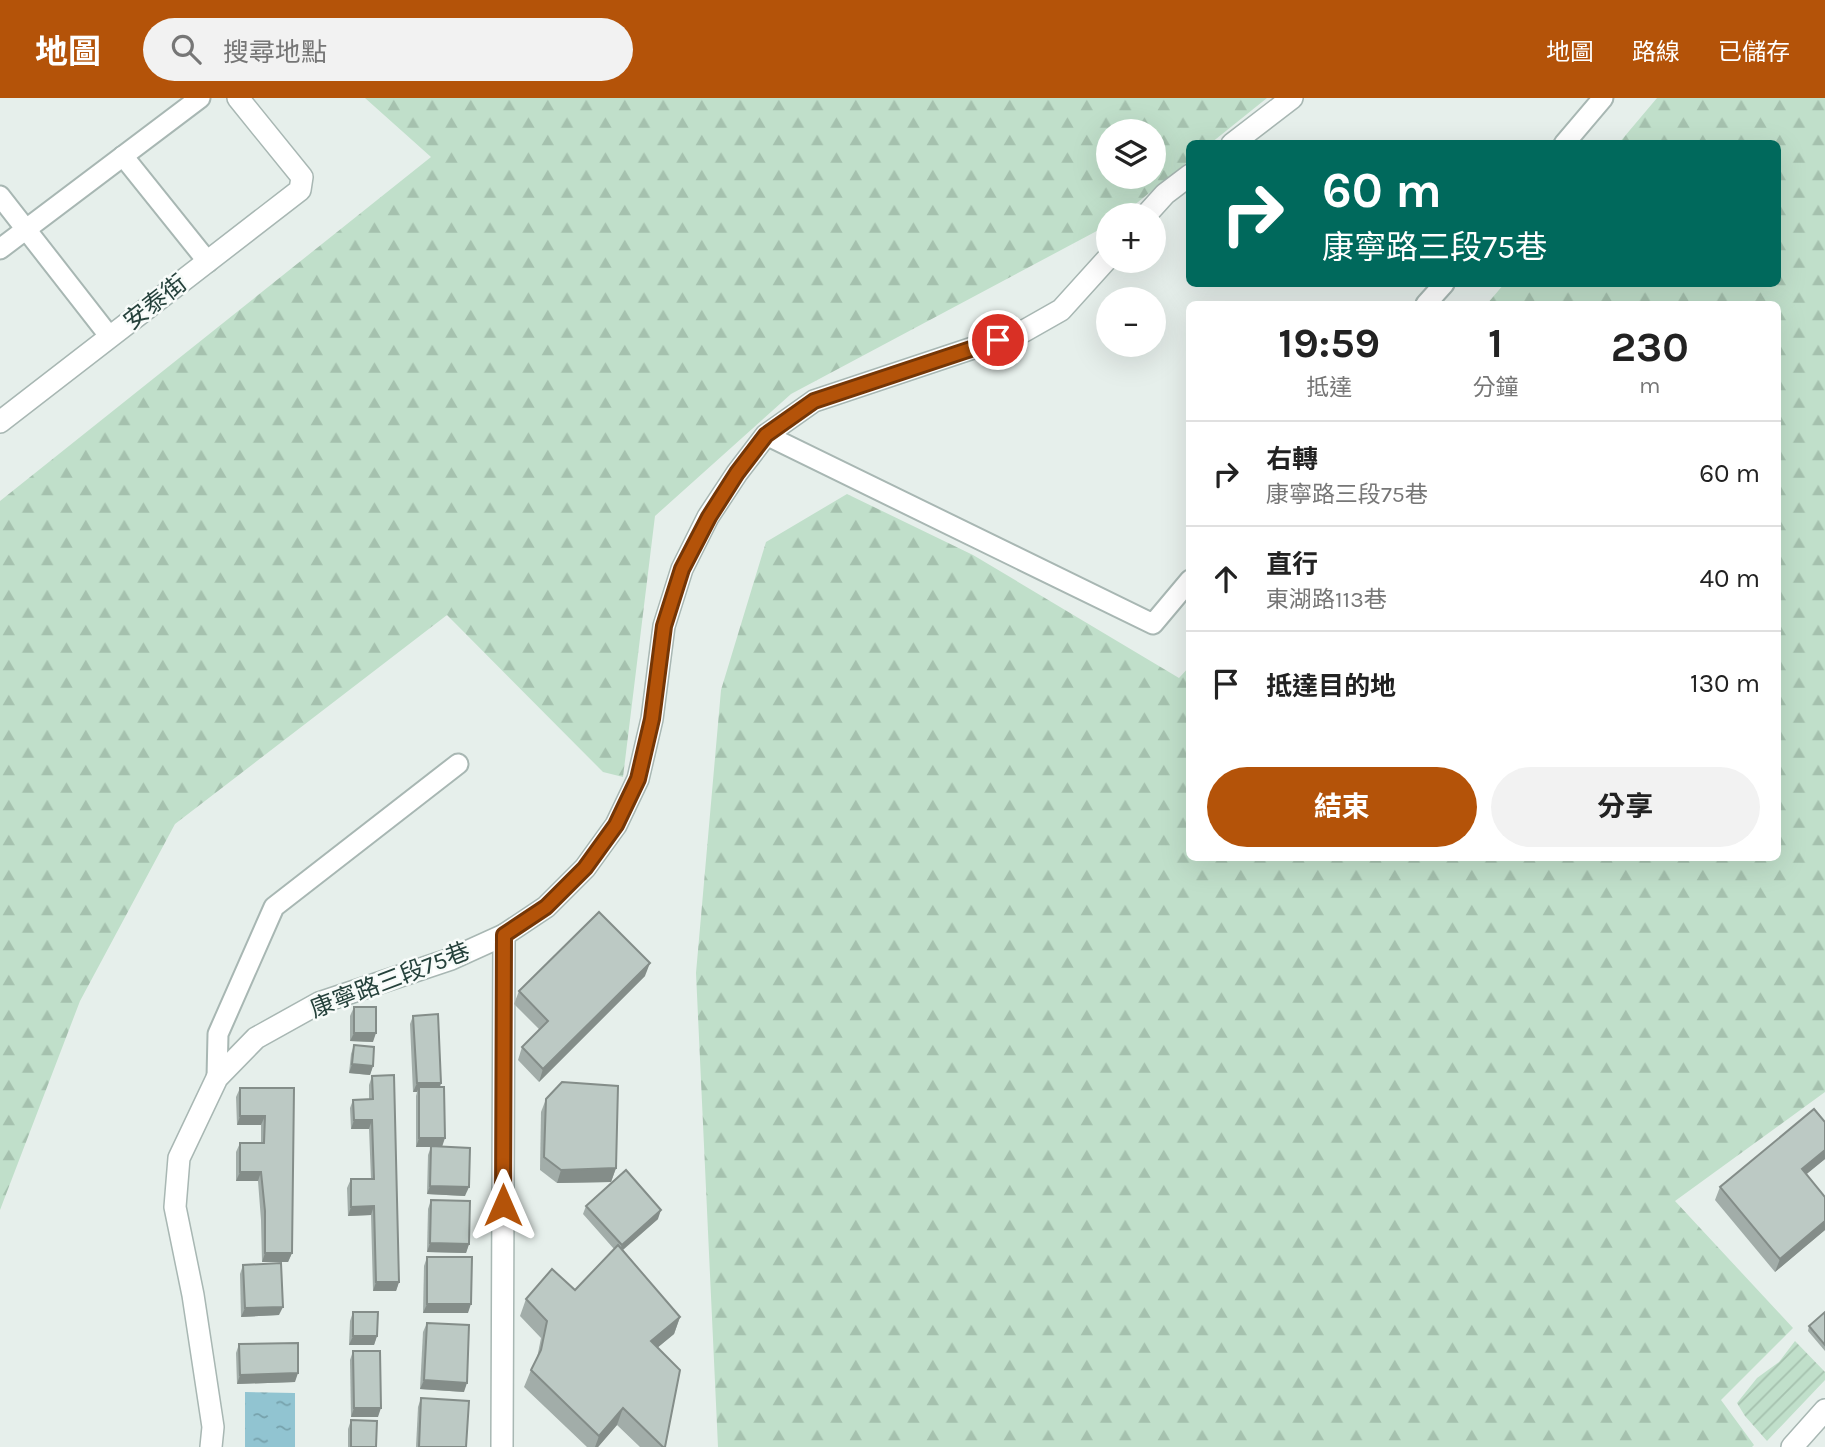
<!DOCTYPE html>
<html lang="zh-TW">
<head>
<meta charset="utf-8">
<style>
  :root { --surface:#fff; --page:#f2f2f2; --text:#222; --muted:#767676; --line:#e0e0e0; --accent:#b45309 }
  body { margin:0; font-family:Karla,"Noto Sans TC",sans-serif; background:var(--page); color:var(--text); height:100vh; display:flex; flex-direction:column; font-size:26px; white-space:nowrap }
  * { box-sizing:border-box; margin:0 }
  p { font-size:23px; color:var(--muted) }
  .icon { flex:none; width:38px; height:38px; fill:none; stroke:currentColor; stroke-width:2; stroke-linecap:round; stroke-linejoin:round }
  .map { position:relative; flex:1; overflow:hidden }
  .drawer { position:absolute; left:1186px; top:203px; width:595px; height:560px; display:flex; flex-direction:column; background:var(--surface); border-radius:10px; box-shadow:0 7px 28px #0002 }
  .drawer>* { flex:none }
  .top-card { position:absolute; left:1186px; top:42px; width:595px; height:147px; border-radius:10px; box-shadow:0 7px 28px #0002; background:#00695c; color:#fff; overflow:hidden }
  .controls { position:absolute; left:1096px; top:21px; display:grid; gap:14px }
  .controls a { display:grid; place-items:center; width:70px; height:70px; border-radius:50%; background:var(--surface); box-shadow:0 7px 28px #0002; font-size:35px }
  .pin { position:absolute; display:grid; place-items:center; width:60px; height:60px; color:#fff; margin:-30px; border:4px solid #fff; border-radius:50%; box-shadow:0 2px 7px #0007 }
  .me { position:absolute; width:77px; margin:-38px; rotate:0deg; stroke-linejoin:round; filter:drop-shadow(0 0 5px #0008) }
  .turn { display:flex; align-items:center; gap:24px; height:147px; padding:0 21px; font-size:32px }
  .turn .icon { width:91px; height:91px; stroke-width:2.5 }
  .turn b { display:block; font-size:49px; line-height:60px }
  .eta { display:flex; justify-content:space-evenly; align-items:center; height:119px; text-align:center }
  .eta b { font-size:42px; font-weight:700; line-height:49px }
  .button { display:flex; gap:14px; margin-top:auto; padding:14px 21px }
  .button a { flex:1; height:80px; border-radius:42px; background:var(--accent); color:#fff; font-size:28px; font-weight:700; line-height:80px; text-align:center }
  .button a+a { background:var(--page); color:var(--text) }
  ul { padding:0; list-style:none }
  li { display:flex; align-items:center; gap:21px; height:105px; padding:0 21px; border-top:2px solid var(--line) }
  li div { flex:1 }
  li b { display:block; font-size:26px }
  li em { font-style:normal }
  header { display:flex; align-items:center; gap:42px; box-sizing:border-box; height:98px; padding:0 35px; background:var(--accent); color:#fff }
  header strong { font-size:33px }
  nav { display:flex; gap:38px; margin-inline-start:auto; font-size:24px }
  .search { width:490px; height:63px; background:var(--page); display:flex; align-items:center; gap:18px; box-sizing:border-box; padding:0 24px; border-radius:38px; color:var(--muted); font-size:26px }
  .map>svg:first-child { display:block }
  .forest { fill:url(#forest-firs); fill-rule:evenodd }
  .garden { fill:url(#garden-furrows) }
  .water { fill:url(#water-ripples) }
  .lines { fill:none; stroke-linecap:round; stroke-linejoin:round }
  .service-casing { stroke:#a8b7b3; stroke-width:23 }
  .minor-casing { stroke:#a8b7b3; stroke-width:24 }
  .service { stroke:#fff; stroke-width:19 }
  .minor { stroke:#fff; stroke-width:21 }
  .wall { fill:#a2ada9 }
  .shaded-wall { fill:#848d89 }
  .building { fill:#bcc9c4; stroke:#848d89; stroke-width:2 }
  .route-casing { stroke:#753606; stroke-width:18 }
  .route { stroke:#b45309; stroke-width:12 }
  .labels { text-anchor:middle; stroke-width:5; stroke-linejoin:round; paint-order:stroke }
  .street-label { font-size:24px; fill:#25413b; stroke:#f7fbf9 }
</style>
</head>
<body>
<header>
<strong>地圖</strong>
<div class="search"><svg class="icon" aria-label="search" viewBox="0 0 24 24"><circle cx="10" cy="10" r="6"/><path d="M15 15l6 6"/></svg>搜尋地點</div>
<nav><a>地圖</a><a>路線</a><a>已儲存</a></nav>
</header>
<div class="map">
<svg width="1825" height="1349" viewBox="0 0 1825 1349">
  <defs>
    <pattern id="forest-firs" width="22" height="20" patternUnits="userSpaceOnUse" patternTransform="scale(1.75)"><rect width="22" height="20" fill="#c0dfca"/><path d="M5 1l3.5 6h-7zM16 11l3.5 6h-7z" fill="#a5c1ae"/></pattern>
    <pattern id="garden-furrows" width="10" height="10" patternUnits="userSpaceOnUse" patternTransform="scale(1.75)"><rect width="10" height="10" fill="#c0dfca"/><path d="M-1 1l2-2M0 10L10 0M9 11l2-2" fill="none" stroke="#a5c1ae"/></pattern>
    <pattern id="water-ripples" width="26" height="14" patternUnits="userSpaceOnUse" patternTransform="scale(1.75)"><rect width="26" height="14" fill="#91c4d1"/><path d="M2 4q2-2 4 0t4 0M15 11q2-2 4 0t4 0" fill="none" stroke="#76a1ab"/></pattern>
  </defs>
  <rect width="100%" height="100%" fill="#e6efeb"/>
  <g class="forest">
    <path d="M365 0H1267L1211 45 1190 46V62L1122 117H1108V127L791 296 655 418 623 679 603 674 447 517 175 726 80 903 0 1112V403L431 59ZM1108 33H1153V79H1108Z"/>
    <path d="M1657 0H1825V994L1675 1103 1793 1230 1721 1302 1754 1347 1752 1349H718L696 875 721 592 766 444 847 396 973 457 1179 580 1190 568V760H1778V206H1487L1504 186H1778V46L1619 45Z"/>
  </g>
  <path class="garden" d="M1795 1243 1825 1274V1282L1767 1343 1745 1318 1737 1305 1757 1280 1779 1264Z"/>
  <path class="water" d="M245 1294 295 1295V1349H245Z"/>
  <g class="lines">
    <defs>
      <g id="service">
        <path d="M1564 46 1603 0"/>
        <path d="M123 58 208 164"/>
        <path d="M0 98 110 239"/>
        <path d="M0 151 200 0"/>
        <path d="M1426 206 1444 186"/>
        <path d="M766 337 1153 526 1190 482"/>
        <path d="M217 980 218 936 274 809 458 666"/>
      </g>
      <g id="minor">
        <path d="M1232 46 1292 0"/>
        <path d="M1146 117 1165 96 1190 77"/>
        <path d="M0 324 300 92 302 79 238 0"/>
        <path d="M211 1349 213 1329 193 1197 175 1109 179 1060 217 980 256 940 319 905 451 861 504 837 546 809 585 770 616 727 638 681 652 621 664 528 682 471 708 419 737 375 766 337 814 303 1024 233 1061 212 1108 160"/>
        <path d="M502 1349 504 837"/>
        <path d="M1792 1349 1825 1312"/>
      </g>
    </defs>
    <use href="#service" class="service-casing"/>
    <use href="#minor" class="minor-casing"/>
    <use href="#service" class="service"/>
    <use href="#minor" class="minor"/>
  </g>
  <g class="wall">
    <path d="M645 878 539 984 518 962 522 949 540 932 514 906 519 893Z"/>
    <path d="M354 909 373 944 350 943V918Z"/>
    <path d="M413 918 441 985 440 989 442 1049 465 1098 427 1096 428 1057 431 1049H416V998L417 994H413L410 926Z"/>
    <path d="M354 947 373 968 370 977 349 975 351 956Z"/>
    <path d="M372 978 399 1184 396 1193H373L371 1117 348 1118 347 1090 351 1081H371L369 1031H351L350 1010 353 1002 369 1001V987Z"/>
    <path d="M240 990H294L292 1155 288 1164H262L261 1122 258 1083H236V1054L240 1045H261V1027H237L236 999Z"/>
    <path d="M546 1001 616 1070 611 1084 557 1085 540 1072 541 1014Z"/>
    <path d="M1825 1024V1061L1806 1076 1825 1099V1132L1775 1174 1715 1102 1720 1089Z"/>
    <path d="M431 1102 469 1146 466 1155 427 1154 428 1111Z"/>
    <path d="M586 1108 658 1121 623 1152 680 1219 674 1236 658 1249 665 1349H640L617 1327 598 1349H587L524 1289 531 1272 537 1260 541 1240 520 1218 526 1201 575 1192 614 1151 583 1116Z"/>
    <path d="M427 1159 468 1215H423L424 1168Z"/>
    <path d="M243 1167 279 1217 241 1219 240 1176Z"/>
    <path d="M353 1214 377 1238 374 1247H349L350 1223Z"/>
    <path d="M1825 1214V1253L1808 1233 1809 1228Z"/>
    <path d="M427 1225 464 1294 420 1291 423 1234Z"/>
    <path d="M239 1246 295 1284 237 1286 236 1255Z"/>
    <path d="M353 1253 378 1319H351L350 1262Z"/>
    <path d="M421 1300 466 1349H416L418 1309Z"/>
    <path d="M351 1322 376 1349H392H348V1331Z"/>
  </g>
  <g class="shaded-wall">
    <path d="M650 865 645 878 539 984 543 971Z"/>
    <path d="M354 935H376L373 944 350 943Z"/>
    <path d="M352 966 373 968 370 977 349 975Z"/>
    <path d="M417 985H441L438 994 419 989 417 994H413Z"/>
    <path d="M240 1018H265L261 1027H237Z"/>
    <path d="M354 1022H372L369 1031H351Z"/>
    <path d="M419 1040H445L442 1049H416Z"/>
    <path d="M1825 1052V1061L1797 1084 1802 1071Z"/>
    <path d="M616 1070 611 1084 557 1085 561 1072Z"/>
    <path d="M240 1074H261L258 1083H236Z"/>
    <path d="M430 1088 469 1089 465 1098 427 1096Z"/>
    <path d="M374 1108 371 1117 348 1118 351 1109Z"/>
    <path d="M661 1112 658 1121 618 1156 622 1147Z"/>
    <path d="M1825 1123V1132L1775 1174 1780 1161Z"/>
    <path d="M430 1145 469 1146 466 1155 427 1154Z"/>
    <path d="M265 1155H292L288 1164H262Z"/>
    <path d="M376 1184H399L396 1193H373Z"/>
    <path d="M427 1206H471L468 1215H423Z"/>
    <path d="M283 1209 279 1217 241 1219 245 1210Z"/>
    <path d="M680 1219 674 1236 645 1260 651 1243Z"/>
    <path d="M353 1238H377L374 1247H349Z"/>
    <path d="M298 1275 295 1284 237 1286 240 1277Z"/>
    <path d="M424 1282 467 1285 464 1294 420 1291Z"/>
    <path d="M354 1310H381L378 1319H351Z"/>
    <path d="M623 1310 617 1327 598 1349H595L599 1338Z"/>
  </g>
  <g class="building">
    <path d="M599 814 650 865 543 971 522 949 548 923 519 893Z"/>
    <rect x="354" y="909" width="22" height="26"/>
    <path d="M438 916 441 985H417L413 918Z"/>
    <path d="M354 947 374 949 373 968 352 966Z"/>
    <path d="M394 977 399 1184H376L374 1108 351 1109V1081H374L372 1022H354L353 1002 373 1001 372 978Z"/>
    <path d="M562 984 618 988 616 1070 561 1072 544 1059 546 1001Z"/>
    <path d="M419 989H444L445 1040H419Z"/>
    <path d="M240 990H294L292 1155H265V1113L261 1074H240V1045H264L265 1018H240Z"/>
    <path d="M1814 1011 1825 1024V1052L1802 1071 1825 1099V1123L1780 1161 1720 1089Z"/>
    <path d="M431 1048 470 1050 469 1089 430 1088Z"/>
    <path d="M626 1072 661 1112 622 1147 586 1108Z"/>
    <path d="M431 1102 470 1103 469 1146 430 1145Z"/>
    <path d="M618 1147 680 1219 651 1243 680 1272 665 1349H663L623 1310 599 1338 531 1272 541 1252 547 1223 526 1201 552 1171 575 1192Z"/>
    <path d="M427 1159H472L471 1206H427Z"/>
    <path d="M281 1165 283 1209 245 1210 243 1167Z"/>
    <path d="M353 1214H378L377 1238H353Z"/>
    <path d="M1825 1214V1247L1809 1228Z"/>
    <path d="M427 1225 469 1227 467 1285 424 1282Z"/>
    <path d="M298 1245V1275L240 1277 239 1246Z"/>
    <path d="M353 1253H380L381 1310H354Z"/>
    <path d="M421 1300 469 1303 466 1349H419Z"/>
    <path d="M351 1322 377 1323 376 1349H351Z"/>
  </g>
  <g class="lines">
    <defs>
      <path id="route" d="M503 1107 504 837 546 809 585 770 616 727 638 681 652 621 664 528 682 471 709 419 737 375 766 337 814 303 998 242"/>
    </defs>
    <use href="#route" class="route-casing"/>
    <use href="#route" class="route"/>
  </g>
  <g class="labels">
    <g class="street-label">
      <text transform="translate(155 204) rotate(-38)" y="8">安泰街</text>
      <text transform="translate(390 882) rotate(-21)" y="8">康寧路三段75巷</text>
    </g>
  </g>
</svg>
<div class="controls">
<a><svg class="icon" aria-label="layers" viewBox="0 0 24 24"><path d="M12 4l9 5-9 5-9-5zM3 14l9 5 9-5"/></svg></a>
<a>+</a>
<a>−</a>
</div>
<div class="pin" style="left:998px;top:242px;background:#d93025"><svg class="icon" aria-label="arrive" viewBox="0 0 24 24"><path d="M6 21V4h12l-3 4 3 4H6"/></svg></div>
<svg class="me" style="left:503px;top:1107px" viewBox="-20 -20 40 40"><path d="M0-17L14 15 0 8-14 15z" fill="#b45309" stroke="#fff" stroke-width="4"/></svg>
<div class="top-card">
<div class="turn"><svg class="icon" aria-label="right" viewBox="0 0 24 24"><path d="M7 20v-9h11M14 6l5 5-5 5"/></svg><div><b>60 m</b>康寧路三段75巷</div></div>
</div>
<section class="drawer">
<div class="eta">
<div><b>19:59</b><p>抵達</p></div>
<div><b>1</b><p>分鐘</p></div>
<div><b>230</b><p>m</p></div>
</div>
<ul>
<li><svg class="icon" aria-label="right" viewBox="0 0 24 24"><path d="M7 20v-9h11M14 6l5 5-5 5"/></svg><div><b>右轉</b><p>康寧路三段75巷</p></div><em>60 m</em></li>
<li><svg class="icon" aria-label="ahead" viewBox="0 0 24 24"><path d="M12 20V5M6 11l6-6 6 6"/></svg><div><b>直行</b><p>東湖路113巷</p></div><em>40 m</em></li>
<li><svg class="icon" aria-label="arrive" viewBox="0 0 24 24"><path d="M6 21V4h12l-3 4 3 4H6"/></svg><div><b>抵達目的地</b></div><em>130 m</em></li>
</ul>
<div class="button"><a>結束</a><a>分享</a></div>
</section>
</div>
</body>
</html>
